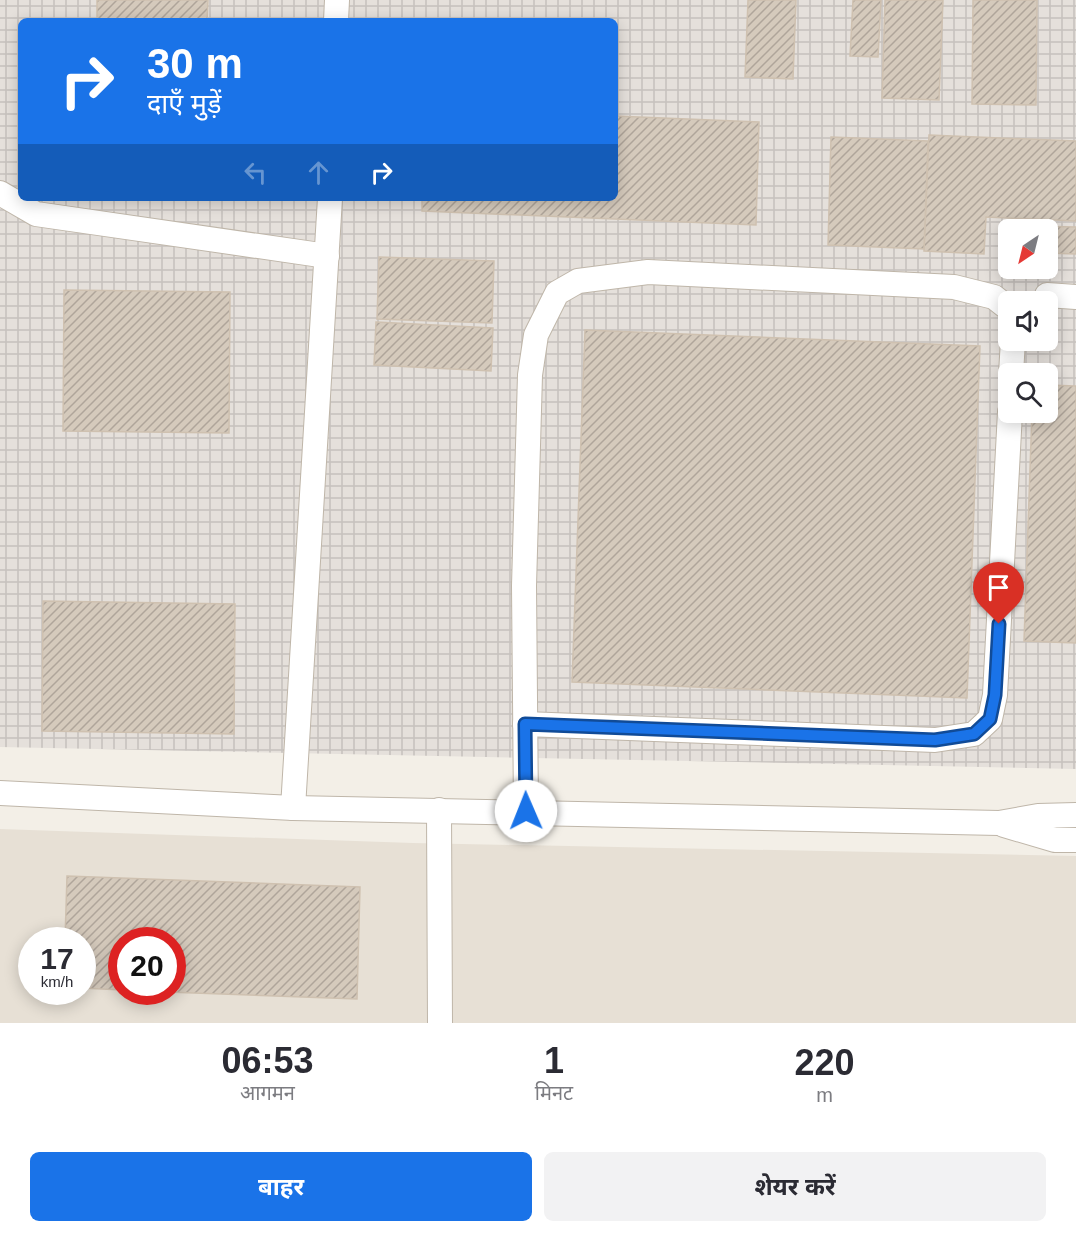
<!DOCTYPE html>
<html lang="hi">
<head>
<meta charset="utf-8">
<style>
  :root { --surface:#fff; --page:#f2f2f3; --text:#2b2b33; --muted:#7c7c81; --accent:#1a73e8 }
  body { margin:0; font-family:Arial,"Noto Sans Devanagari",sans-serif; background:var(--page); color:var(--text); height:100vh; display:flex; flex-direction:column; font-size:22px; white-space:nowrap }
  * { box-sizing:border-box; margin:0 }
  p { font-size:20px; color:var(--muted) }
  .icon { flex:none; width:33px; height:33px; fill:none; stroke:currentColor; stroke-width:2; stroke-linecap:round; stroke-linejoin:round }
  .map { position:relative; height:1023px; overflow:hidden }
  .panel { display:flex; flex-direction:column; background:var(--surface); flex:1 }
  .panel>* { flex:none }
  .hud { position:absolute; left:18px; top:18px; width:600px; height:183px; border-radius:9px; box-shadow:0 3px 15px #0003; background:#1a73e8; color:#fff; overflow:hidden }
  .needle { width:39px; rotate:215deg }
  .fabs { position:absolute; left:998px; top:219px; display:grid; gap:12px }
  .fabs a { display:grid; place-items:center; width:60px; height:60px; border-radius:9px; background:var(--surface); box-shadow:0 3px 15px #0003; font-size:30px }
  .speed { position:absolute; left:18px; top:927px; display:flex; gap:12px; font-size:30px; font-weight:700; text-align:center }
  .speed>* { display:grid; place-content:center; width:78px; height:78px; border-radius:50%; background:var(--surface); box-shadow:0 3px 15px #0003; line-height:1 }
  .speed small { font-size:15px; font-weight:400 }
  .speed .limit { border:9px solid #d22; background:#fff; color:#111 }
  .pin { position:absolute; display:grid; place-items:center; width:51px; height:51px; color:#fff; margin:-62px -26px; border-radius:50% 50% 50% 0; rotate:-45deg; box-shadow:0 0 6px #0007 }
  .pin .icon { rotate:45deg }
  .me { position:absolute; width:66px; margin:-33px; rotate:359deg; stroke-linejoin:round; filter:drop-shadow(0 0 4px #0008) }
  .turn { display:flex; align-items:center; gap:21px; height:126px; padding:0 30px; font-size:27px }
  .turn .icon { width:78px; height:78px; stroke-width:2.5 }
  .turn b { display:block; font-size:42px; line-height:51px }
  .lanes { display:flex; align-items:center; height:57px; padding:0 30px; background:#0003; justify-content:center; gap:30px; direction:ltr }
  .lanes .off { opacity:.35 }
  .eta { display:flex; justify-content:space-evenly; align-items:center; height:102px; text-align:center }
  .eta b { font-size:36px; font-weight:700; line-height:42px }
  .button { display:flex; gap:12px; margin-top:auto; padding:12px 30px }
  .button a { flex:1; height:69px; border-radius:9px; background:var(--accent); color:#fff; font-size:24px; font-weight:700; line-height:69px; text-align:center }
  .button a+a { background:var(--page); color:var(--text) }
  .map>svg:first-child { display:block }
  .residential { fill:#e7e0d5; fill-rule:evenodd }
  .industrial { fill:url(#industrial-grid); fill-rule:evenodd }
  .building { fill:url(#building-hatch); stroke:#cfc1b0; stroke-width:1.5 }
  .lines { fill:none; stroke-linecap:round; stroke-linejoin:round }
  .minor-casing { stroke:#bfb6a9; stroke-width:26 }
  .minor { stroke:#fff; stroke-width:24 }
  .route-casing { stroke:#114b97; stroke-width:15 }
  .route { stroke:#1a73e8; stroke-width:10 }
</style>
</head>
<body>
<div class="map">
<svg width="1076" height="1023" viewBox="0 0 1076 1023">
  <defs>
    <pattern id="industrial-grid" width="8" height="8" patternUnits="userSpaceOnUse" patternTransform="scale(1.5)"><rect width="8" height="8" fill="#e5e0db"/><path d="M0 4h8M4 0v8" fill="none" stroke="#c6c1bd"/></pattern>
    <pattern id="building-hatch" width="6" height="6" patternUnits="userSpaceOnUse" patternTransform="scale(1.5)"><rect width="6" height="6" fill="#d5cabc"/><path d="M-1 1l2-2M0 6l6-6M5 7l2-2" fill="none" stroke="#afa59a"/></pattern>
  </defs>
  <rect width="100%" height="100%" fill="#f3efe7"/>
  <path class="residential" d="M0 829 413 843 1076 856V1023H0ZM32 940H82V992H32ZM122 940H172V992H122Z"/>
  <path class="industrial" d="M0 0H1076V769L0 747ZM21 21H615V198H21ZM1008 230H1047V268H1008ZM1008 302H1047V340H1008ZM1008 374H1047V412H1008Z"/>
  <g class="building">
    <path d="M97 0H208L207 21H97Z"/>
    <path d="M748 0H796L793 79 745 77Z"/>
    <path d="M853 0H881L878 57 850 56Z"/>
    <path d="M885 0H943L939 100 882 98Z"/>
    <path d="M973 0H1037L1036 105 972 104Z"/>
    <path d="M615 116 759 122 756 225 422 211V198H615Z"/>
    <path d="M929 135 1076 141V221L986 217 984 254 924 251Z"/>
    <path d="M831 137 928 141 924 249 828 245Z"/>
    <path d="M1030 226 1076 227V254L1047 253V230H1030Z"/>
    <path d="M379 257 494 261 492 323 377 319Z"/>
    <path d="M64 290 230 292 229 433 63 431Z"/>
    <path d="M376 322 493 328 491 371 374 365Z"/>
    <path d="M585 330 980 346 967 698 572 682Z"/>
    <path d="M1047 385 1076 386V643L1024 641 1032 412H1047Z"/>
    <path d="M43 601 235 604 234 734 42 731Z"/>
    <path d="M67 876 360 887 357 999 166 992H172V940H122V990L82 988V940H65Z"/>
  </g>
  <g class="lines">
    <defs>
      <g id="minor">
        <path d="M336 21 337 0"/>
        <path d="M0 193 36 214 327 256"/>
        <path d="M1047 295 1076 297"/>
        <path d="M1011 374 1013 340"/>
        <path d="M525 724 935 740 974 734 990 719 995 695 1010 412"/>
        <path d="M0 793 293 808 999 823 1038 816 1076 815"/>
        <path d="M293 808 330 198"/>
        <path d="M439 810 440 1023"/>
        <path d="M526 811 524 586 530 375 536 335 557 293 578 281 648 272 954 287 994 297 1008 308"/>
        <path d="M1004 825 1055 840H1076"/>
      </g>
    </defs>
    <use href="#minor" class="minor-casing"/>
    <use href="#minor" class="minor"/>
  </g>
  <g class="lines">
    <defs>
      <path id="route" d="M526 811 525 724 935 740 974 734 990 719 995 695 999 624"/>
    </defs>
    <use href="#route" class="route-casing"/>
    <use href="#route" class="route"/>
  </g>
</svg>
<div class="fabs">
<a><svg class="needle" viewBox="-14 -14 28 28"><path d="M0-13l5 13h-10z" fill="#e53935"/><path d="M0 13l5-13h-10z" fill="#7c7c81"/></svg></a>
<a><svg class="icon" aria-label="sound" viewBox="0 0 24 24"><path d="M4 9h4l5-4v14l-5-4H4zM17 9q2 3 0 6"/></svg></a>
<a><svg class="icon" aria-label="search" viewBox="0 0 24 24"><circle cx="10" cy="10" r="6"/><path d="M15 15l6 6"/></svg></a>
</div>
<div class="speed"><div>17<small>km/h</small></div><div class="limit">20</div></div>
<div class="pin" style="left:999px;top:624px;background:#d93025"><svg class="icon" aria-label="arrive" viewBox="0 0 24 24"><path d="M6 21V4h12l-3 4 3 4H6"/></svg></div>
<svg class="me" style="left:526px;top:811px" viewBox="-20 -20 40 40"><circle r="19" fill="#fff"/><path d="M0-13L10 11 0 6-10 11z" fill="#1a73e8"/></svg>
<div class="hud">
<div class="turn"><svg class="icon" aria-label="right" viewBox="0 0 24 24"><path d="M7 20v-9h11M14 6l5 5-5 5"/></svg><div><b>30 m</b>दाएँ मुड़ें</div></div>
<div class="lanes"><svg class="icon off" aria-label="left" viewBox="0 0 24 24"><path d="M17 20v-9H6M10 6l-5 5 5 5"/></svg><svg class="icon off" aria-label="ahead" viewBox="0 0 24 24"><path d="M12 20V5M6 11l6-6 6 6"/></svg><svg class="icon" aria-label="right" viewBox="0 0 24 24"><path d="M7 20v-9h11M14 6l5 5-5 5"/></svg></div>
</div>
</div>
<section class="panel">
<div class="eta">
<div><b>06:53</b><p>आगमन</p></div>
<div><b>1</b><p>मिनट</p></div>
<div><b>220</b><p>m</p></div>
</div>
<div class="button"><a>बाहर</a><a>शेयर करें</a></div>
</section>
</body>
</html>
